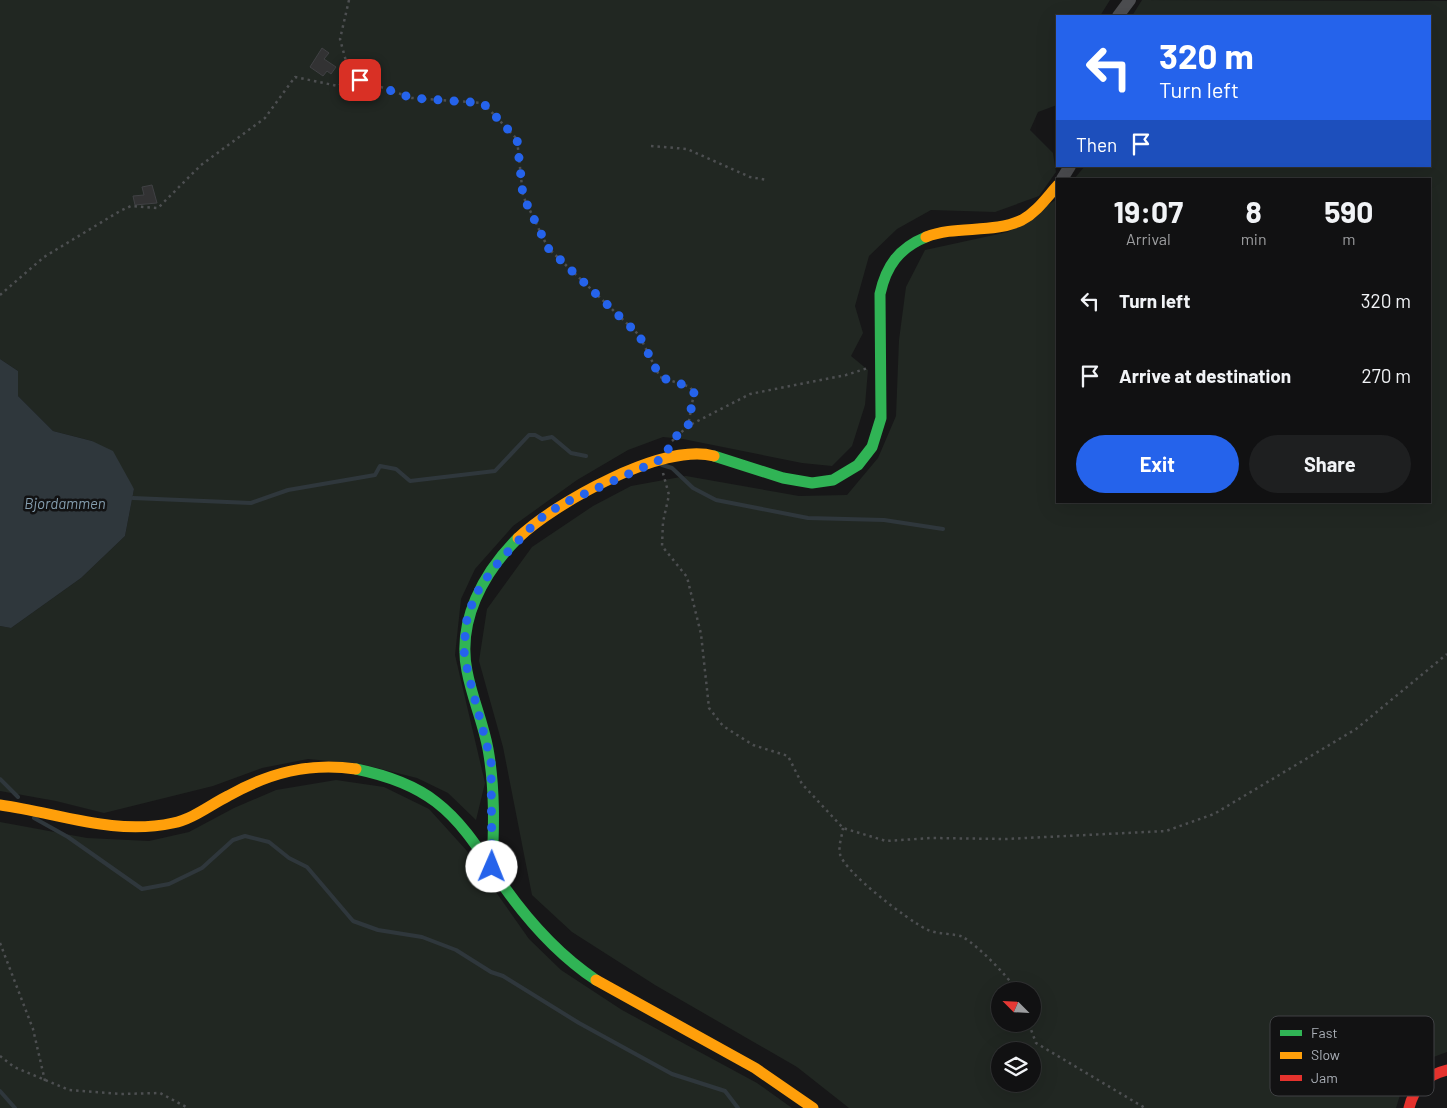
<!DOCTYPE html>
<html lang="en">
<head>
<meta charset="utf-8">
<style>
  :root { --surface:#111112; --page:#1e1f20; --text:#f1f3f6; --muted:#9c9d9f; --line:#303132; --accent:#2563eb }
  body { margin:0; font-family:Barlow,sans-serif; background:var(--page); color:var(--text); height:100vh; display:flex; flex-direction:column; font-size:19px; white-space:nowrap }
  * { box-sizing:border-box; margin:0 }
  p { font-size:16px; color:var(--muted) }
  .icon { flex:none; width:28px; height:28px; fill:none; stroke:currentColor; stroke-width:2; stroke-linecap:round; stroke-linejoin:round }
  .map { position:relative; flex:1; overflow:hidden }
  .drawer { position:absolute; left:1056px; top:178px; width:375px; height:325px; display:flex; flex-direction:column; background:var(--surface); border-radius:0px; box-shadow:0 5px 20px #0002,0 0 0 1px var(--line) }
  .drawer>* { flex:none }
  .top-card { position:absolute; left:1056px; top:15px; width:375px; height:152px; border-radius:0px; box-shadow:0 5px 20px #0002,0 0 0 1px var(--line); background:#2563eb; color:#fff; overflow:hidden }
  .needle { width:32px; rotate:294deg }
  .controls { position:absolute; left:991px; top:982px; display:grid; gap:10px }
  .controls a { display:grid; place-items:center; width:50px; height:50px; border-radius:50%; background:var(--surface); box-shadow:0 5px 20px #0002,0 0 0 1px var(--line); font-size:25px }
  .pin { position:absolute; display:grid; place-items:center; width:42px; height:42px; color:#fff; margin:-21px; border-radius:10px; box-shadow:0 2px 8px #0006 }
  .me { position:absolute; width:55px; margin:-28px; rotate:1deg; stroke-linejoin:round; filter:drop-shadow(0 0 4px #0008) }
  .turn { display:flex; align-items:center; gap:18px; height:105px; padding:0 20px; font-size:22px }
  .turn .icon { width:65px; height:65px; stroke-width:2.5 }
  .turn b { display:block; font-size:35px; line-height:42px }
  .then { display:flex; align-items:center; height:48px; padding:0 20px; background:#0003; gap:10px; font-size:19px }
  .eta { display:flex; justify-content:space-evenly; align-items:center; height:85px; text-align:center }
  .eta b { font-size:30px; font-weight:700; line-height:35px }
  .action { display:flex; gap:10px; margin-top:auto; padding:10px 20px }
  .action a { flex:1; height:58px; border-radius:30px; background:var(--accent); color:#fff; font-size:20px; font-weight:700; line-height:58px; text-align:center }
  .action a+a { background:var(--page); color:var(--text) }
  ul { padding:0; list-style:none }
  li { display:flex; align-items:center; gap:15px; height:75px; padding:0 20px }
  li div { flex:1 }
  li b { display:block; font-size:19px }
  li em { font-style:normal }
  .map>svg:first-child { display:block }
  .green { fill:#212722; fill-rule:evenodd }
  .water { fill:#2f373c }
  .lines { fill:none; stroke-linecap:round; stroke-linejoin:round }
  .stream { stroke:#2f373c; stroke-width:4 }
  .building { fill:#323233; stroke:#404144 }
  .path { stroke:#4d4f51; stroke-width:2.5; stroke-dasharray:2.5 4; stroke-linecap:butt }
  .street { stroke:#4c4d50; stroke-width:12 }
  .fast { stroke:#30b455; stroke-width:11 }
  .slow { stroke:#ff9f0a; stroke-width:11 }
  .jam { stroke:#e5322d; stroke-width:11 }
  .route { stroke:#2563eb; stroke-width:9; stroke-dasharray:0 16.2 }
  .labels { text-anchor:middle; stroke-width:5; stroke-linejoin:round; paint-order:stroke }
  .water-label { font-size:15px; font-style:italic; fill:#859eaf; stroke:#121213 }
  .key { fill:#121213; stroke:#404144; stroke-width:1 }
  .key-label { font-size:14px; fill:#aaafb7 }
</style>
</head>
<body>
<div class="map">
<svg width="1447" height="1108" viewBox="0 0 1447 1108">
  <rect width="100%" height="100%" fill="#171718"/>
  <g class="green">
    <path d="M0 0H1110L1100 16H1058L1057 105 1038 112 1030 130 1053 153 1056 172 1039 196 995 212 931 210 897 229 869 256 855 306 863 333 851 356 868 370 865 405 852 446 832 466 802 463 683 439 663 437 628 450 577 480 513 526 475 569 461 599 455 655 485 783 476 820 448 793 417 778 361 764 308 759 262 768 213 786 104 813 56 801 0 791V626L11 628 81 578 125 536 134 489 92 441 53 431 18 396V371L0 359Z"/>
    <path d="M1142 0 1447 1V1052L1409 1066 1396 1108H849L797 1067 655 985 572 932 532 895 503 747 479 661 487 609 532 547 593 506 631 486 686 476 799 496 847 495 878 458 896 416 899 340 906 287 925 250 1008 232 1057 199 1058 501H1430V179H1074L1085 166H1430V16H1132ZM1000 991H1032V1024H1000ZM1000 1051H1032V1084H1000Z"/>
    <path d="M336 780 384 787 429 809 467 851 529 939 561 970 622 1010 757 1083 792 1108H0V822L87 838 149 841 189 832 234 808 276 790Z"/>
  </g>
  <path class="water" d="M0 359 18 371V396L53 431 92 441 113 451 134 489 125 536 81 578 11 628 0 626Z"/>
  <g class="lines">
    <g class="stream">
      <path d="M662 465 672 468 693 488 716 500 808 518 884 520 943 529"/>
      <path d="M133 498 251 503 288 490 375 475 380 466 396 469 410 481 495 471 529 435H535L542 439 552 437 571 453 586 456"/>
      <path d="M0 779 18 797"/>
      <path d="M34 818 68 837 142 889 169 884 202 868 233 840 245 836 269 842 289 858 307 867 353 921 378 930 422 937 456 950 491 972 503 976 579 1023 672 1074 725 1091 738 1108"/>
      <path d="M0 1091 15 1108"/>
    </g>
  </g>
  <g class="building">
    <path d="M322 48 329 53 324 59 336 67 331 74 327 71 323 76 310 67Z"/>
    <path d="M152 185 157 203 135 205 133 196 144 195 142 187Z"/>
  </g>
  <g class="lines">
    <g class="path">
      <path d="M349 0 340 39 350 76"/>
      <path d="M350 76 412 98 483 103 517 139 523 196 548 248 639 335 660 377 690 387 694 393 688 426"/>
      <path d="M651 146 687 149 750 177 767 180"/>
      <path d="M0 295 44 257 120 211 131 206 158 208 201 165 265 118 295 77 338 86 350 77"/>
      <path d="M672 441 688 426 750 394 846 375 868 368"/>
      <path d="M663 473 669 495 663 522 662 546 687 577 701 634 709 708 723 726 753 745 788 756 802 784 843 828 886 841 931 838 1006 839 1166 831 1214 814 1356 729 1447 654"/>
      <path d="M843 828C842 836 838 847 840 854 844 872 908 920 926 929 937 935 954 933 963 937 978 946 1008 976 1017 991"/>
      <path d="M0 943 33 1029 45 1081"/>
      <path d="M1029 1024 1036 1043 1145 1108"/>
      <path d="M0 1056 14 1067 69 1090 121 1094 160 1093 188 1108"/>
    </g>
    <g class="street">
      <path d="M1118 16 1130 0"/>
      <path d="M1062 179 1070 166"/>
    </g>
    <g class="fast">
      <path d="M714 456 783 478 812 483 833 480 858 465 872 447 881 418 880 294C886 266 899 248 926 237"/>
      <path d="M356 769C385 775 413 784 436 802 466 825 484 858 505 888 530 923 560 956 596 980"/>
      <path d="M492 867C494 828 495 788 488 749 483 722 472 698 467 671 457 621 483 573 518 538"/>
    </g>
    <g class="slow">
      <path d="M926 237C956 225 993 234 1022 220 1037 212 1047 197 1058 185"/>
      <path d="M518 538C555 503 663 442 714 456"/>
      <path d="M0 805C58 813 114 836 173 823 193 819 210 805 228 796 269 773 309 762 356 769"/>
      <path d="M596 980 755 1068 813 1108"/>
    </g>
    <path class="jam" d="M1409 1108C1414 1087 1426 1075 1447 1070"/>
  </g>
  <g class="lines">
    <path class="route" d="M360 80 412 98 483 103 517 139 523 196 548 248 639 335 660 377 690 387 694 393 688 426 673 439 664 458 562 504 538 520 501 559 482 584 474 598 466 623 464 651 468 673 491 761 492 867"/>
  </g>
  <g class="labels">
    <g class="water-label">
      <text x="65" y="509">Bjordammen</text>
    </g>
  </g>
  <rect x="1270" y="1016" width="164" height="80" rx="8" class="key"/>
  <rect x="1280" y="1030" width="22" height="6" fill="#30b455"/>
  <rect x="1280" y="1052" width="22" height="7" fill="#ff9f0a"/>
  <rect x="1280" y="1075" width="22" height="6" fill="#e5322d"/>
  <g class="key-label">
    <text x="1311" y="1038">Fast</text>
    <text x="1311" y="1060">Slow</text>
    <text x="1311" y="1083">Jam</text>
  </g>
</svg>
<div class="controls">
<a><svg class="needle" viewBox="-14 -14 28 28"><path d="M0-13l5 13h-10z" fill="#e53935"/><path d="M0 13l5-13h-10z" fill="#9c9d9f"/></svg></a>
<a><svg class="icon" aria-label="layers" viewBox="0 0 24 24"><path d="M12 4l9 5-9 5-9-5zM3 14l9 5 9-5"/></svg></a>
</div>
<div class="pin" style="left:360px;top:80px;background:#d93025"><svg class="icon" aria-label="arrive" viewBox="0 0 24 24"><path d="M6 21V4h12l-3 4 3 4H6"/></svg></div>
<svg class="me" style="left:492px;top:867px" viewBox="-20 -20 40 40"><circle r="19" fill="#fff"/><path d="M0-13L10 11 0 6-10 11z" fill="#2563eb"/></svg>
<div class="top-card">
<div class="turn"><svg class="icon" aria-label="left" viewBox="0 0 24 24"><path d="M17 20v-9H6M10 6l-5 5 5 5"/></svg><div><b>320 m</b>Turn left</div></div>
<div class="then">Then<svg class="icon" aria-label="arrive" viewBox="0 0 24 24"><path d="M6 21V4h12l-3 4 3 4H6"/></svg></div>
</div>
<section class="drawer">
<div class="eta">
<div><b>19:07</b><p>Arrival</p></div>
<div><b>8</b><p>min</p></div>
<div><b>590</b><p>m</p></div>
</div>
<ul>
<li><svg class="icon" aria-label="left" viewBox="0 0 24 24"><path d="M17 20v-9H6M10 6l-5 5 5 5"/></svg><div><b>Turn left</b></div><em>320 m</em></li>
<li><svg class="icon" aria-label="arrive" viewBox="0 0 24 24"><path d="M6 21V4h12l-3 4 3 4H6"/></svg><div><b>Arrive at destination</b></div><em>270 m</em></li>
</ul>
<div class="action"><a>Exit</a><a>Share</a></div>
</section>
</div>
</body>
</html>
